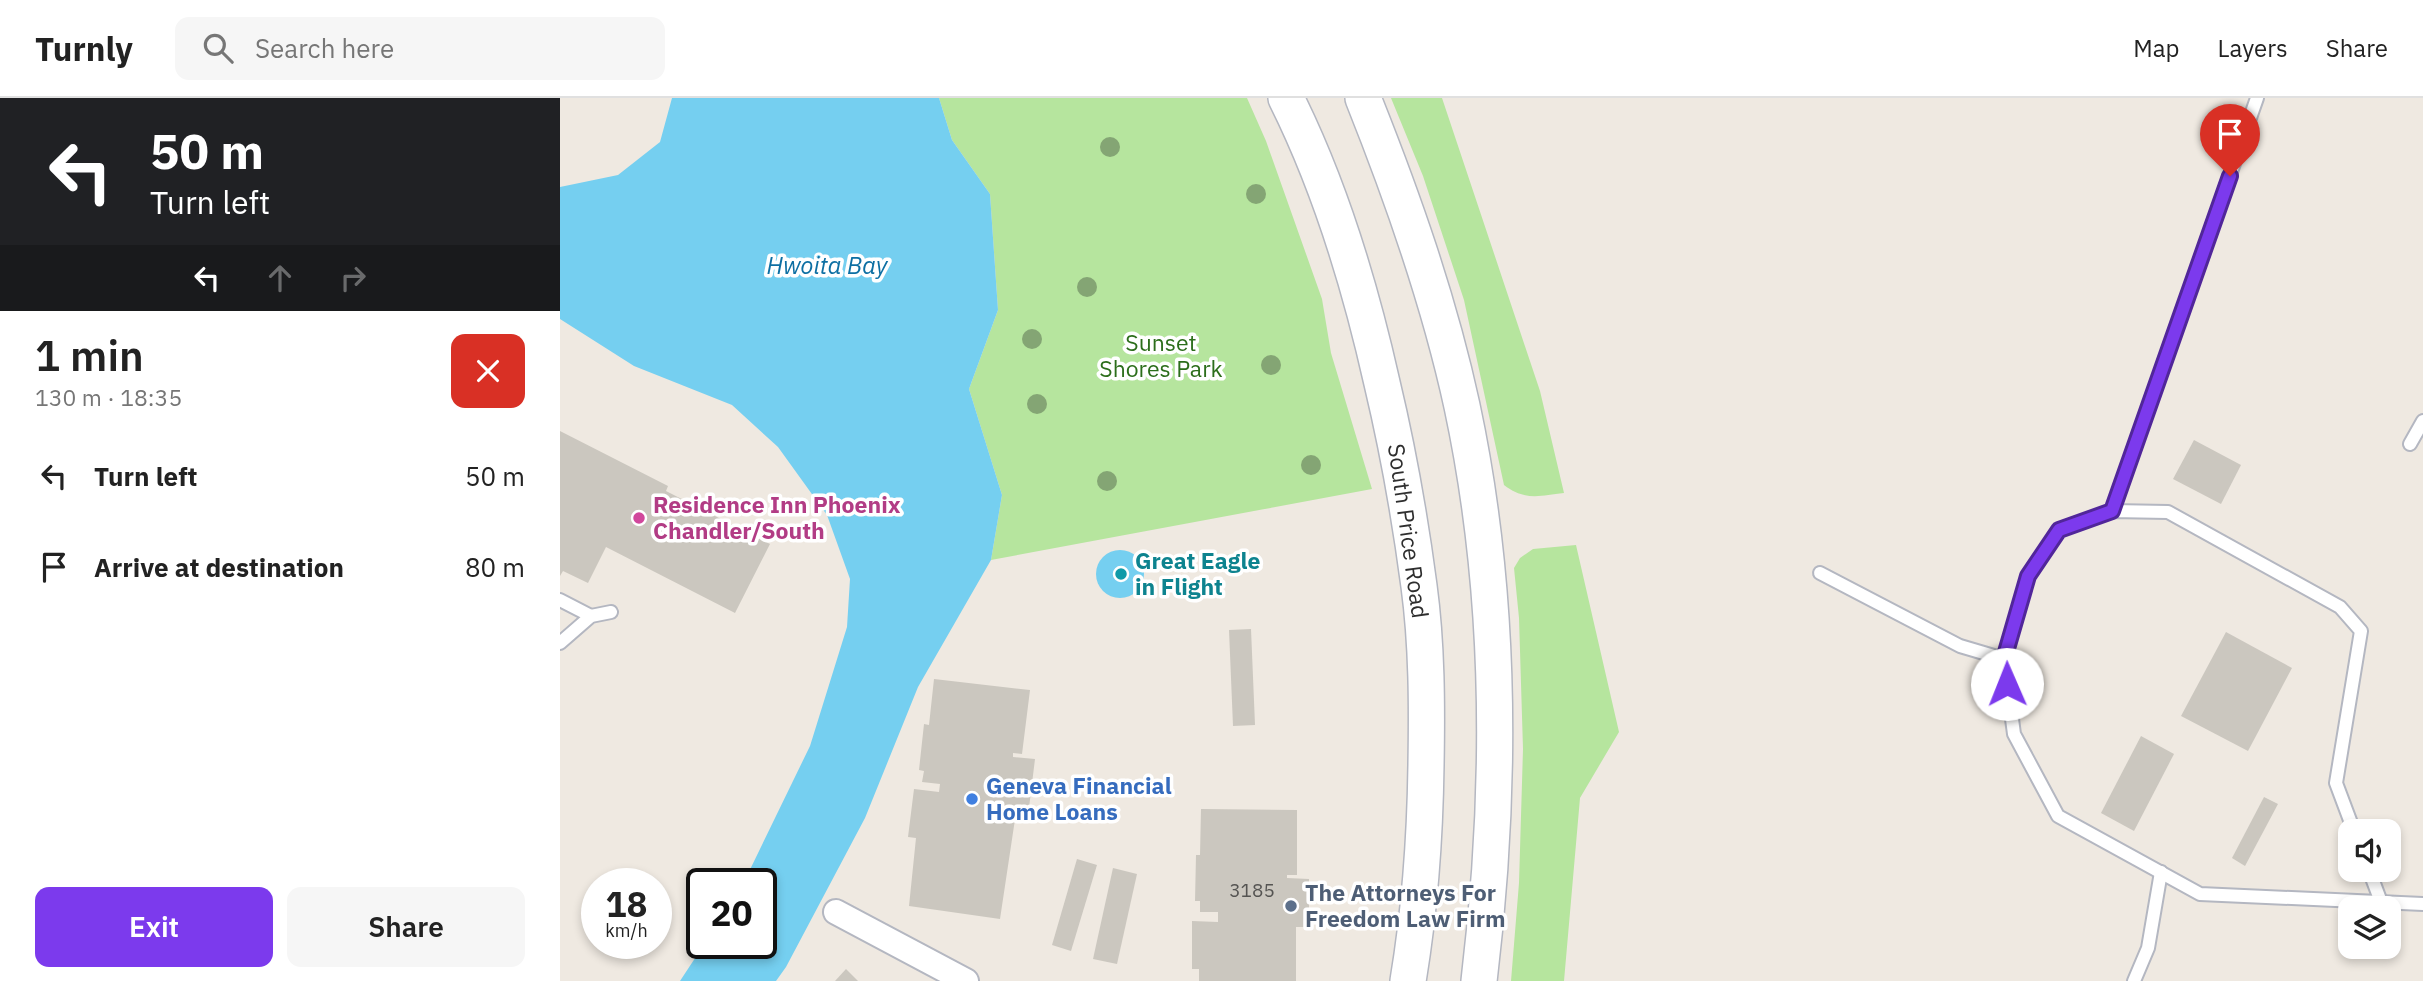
<!DOCTYPE html>
<html lang="en">
<head>
<meta charset="utf-8">
<style>
  :root { --surface:#fff; --page:#f6f6f6; --text:#222; --muted:#767676; --line:#e0e0e0; --accent:#7c3aed }
  body { margin:0; font-family:"IBM Plex Sans",sans-serif; background:var(--page); color:var(--text); height:100vh; display:flex; flex-direction:column; font-size:26px; white-space:nowrap }
  * { box-sizing:border-box; margin:0 }
  p { font-size:23px; color:var(--muted) }
  .icon { flex:none; width:38px; height:38px; fill:none; stroke:currentColor; stroke-width:2; stroke-linecap:round; stroke-linejoin:round }
  .map { position:relative; flex:1; overflow:hidden }
  .sheet { display:flex; flex-direction:column; background:var(--surface); width:560px }
  .sheet>* { flex:none }
  .top-card { background:#202124; color:#fff; overflow:hidden }
  .fabs { position:absolute; left:1778px; top:721px; display:grid; gap:14px }
  .fabs a { display:grid; place-items:center; width:63px; height:63px; border-radius:14px; background:var(--surface); box-shadow:0 4px 10px #0003; font-size:35px }
  .speed { position:absolute; left:21px; top:770px; display:flex; gap:14px; font-size:35px; font-weight:700; text-align:center }
  .speed>* { display:grid; place-content:center; width:91px; height:91px; border-radius:50%; background:var(--surface); box-shadow:0 4px 10px #0003; line-height:1 }
  .speed small { font-size:18px; font-weight:400 }
  .speed .limit { border:4px solid #111; border-radius:10px; background:#fff; color:#111 }
  .pin { position:absolute; display:grid; place-items:center; width:60px; height:60px; color:#fff; margin:-72px -30px; border-radius:50% 50% 50% 0; rotate:-45deg; box-shadow:0 0 7px #0007 }
  .pin .icon { rotate:45deg }
  .me { position:absolute; width:77px; margin:-38px; rotate:359deg; stroke-linejoin:round; filter:drop-shadow(0 0 5px #0008) }
  .turn { display:flex; align-items:center; gap:24px; height:147px; padding:0 35px; font-size:32px }
  .turn .icon { width:91px; height:91px; stroke-width:2.5 }
  .turn b { display:block; font-size:49px; line-height:60px }
  .lanes { display:flex; align-items:center; height:66px; padding:0 35px; background:#0003; justify-content:center; gap:35px; direction:ltr }
  .lanes .off { opacity:.35 }
  .round { display:grid; place-items:center; flex:none; width:74px; height:74px; border-radius:14px; background:var(--page) }
  .headline { display:flex; align-items:center; justify-content:space-between; height:119px; padding:0 35px }
  h1 { font-size:42px; font-weight:600; line-height:52px }
  .primary-button { display:flex; gap:14px; margin-top:auto; padding:14px 35px }
  .primary-button a { flex:1; height:80px; border-radius:14px; background:var(--accent); color:#fff; font-size:28px; font-weight:600; line-height:80px; text-align:center }
  .primary-button a+a { background:var(--page); color:var(--text) }
  ul { padding:0; list-style:none }
  li { display:flex; align-items:center; gap:21px; height:91px; padding:0 35px }
  li div { flex:1 }
  li b { display:block; font-size:26px }
  li em { font-style:normal }
  header { display:flex; align-items:center; gap:42px; box-sizing:border-box; height:98px; padding:0 35px; background:var(--surface); border-bottom:2px solid var(--line) }
  header strong { font-size:33px }
  nav { display:flex; gap:38px; margin-inline-start:auto; font-size:24px }
  .search { width:490px; height:63px; background:var(--page); display:flex; align-items:center; gap:18px; box-sizing:border-box; padding:0 24px; border-radius:14px; color:var(--muted); font-size:26px }
  main { display:flex; flex:1; min-height:0 }
  .map>svg:first-child { display:block }
  .green { fill:#b6e59e }
  .water { fill:#75cff0 }
  .building { fill:#cbc7bf }
  .lines { fill:none; stroke-linecap:round; stroke-linejoin:round }
  .lane-casing { stroke:#b4b7c1; stroke-width:16 }
  .street-casing { stroke:#b4b7c1; stroke-width:28 }
  .secondary-casing { stroke:#b4b7c1; stroke-width:38 }
  .lane { stroke:#fff; stroke-width:12 }
  .street { stroke:#fff; stroke-width:24 }
  .secondary { stroke:#fff; stroke-width:35 }
  .tree { fill:#84a574 }
  .route-casing { stroke:#51269a; stroke-width:18 }
  .route { stroke:#7c3aed; stroke-width:12 }
  .hotel-dot { fill:#d1479c; stroke:#fff; stroke-width:2.5 }
  .culture-dot { fill:#0f9aa8; stroke:#fff; stroke-width:2.5 }
  .shop-dot { fill:#3f7fe0; stroke:#fff; stroke-width:2.5 }
  .service-dot { fill:#5c6f8a; stroke:#fff; stroke-width:2.5 }
  .labels { text-anchor:middle; stroke-width:7; stroke-linejoin:round; paint-order:stroke }
  .number-label { font-size:19px; fill:#555452 }
  .park-label { font-size:23px; fill:#2c6e1b; stroke:#fff }
  .hotel-label { font-size:23px; font-weight:bold; fill:#b23c85; stroke:#fff; text-anchor:start }
  .street-label { font-size:23px; fill:#2e2e2e; stroke:#fff }
  .culture-label { font-size:23px; font-weight:bold; fill:#0d838f; stroke:#fff; text-anchor:start }
  .shop-label { font-size:23px; font-weight:bold; fill:#366cbe; stroke:#fff; text-anchor:start }
  .service-label { font-size:23px; font-weight:bold; fill:#4e5e75; stroke:#fff; text-anchor:start }
  .water-label { font-size:24px; font-style:italic; fill:#0d6fa3; stroke:#fff }
</style>
</head>
<body>
<header>
<strong>Turnly</strong>
<div class="search"><svg class="icon" aria-label="search" viewBox="0 0 24 24"><circle cx="10" cy="10" r="6"/><path d="M15 15l6 6"/></svg>Search here</div>
<nav><a>Map</a><a>Layers</a><a>Share</a></nav>
</header>
<main>
<section class="sheet">
<div class="top-card">
<div class="turn"><svg class="icon" aria-label="left" viewBox="0 0 24 24"><path d="M17 20v-9H6M10 6l-5 5 5 5"/></svg><div><b>50 m</b>Turn left</div></div>
<div class="lanes"><svg class="icon" aria-label="left" viewBox="0 0 24 24"><path d="M17 20v-9H6M10 6l-5 5 5 5"/></svg><svg class="icon off" aria-label="ahead" viewBox="0 0 24 24"><path d="M12 20V5M6 11l6-6 6 6"/></svg><svg class="icon off" aria-label="right" viewBox="0 0 24 24"><path d="M7 20v-9h11M14 6l5 5-5 5"/></svg></div>
</div>
<div class="headline"><div><h1>1 min</h1><p>130 m · 18:35</p></div><a class="round" style="background:#d93025;color:#fff"><svg class="icon" aria-label="close" viewBox="0 0 24 24"><path d="M6 6l12 12M18 6L6 18"/></svg></a></div>
<ul>
<li><svg class="icon" aria-label="left" viewBox="0 0 24 24"><path d="M17 20v-9H6M10 6l-5 5 5 5"/></svg><div><b>Turn left</b></div><em>50 m</em></li>
<li><svg class="icon" aria-label="arrive" viewBox="0 0 24 24"><path d="M6 21V4h12l-3 4 3 4H6"/></svg><div><b>Arrive at destination</b></div><em>80 m</em></li>
</ul>
<div class="primary-button"><a>Exit</a><a>Share</a></div>
</section>
<div class="map">
<svg width="1863" height="883" viewBox="0 0 1863 883">
  <rect width="100%" height="100%" fill="#efe9e1"/>
  <g class="green">
    <path d="M379 0H687L706 43 762 201 771 255 812 391 431 462 442 397 409 291 438 212 430 96 392 42Z"/>
    <path d="M831 0H882L980 293 1004 395C979 398 965 403 944 387L904 202 863 78Z"/>
    <path d="M1016 447 1059 634 1020 700 1004 883H951L959 785 963 651 959 520 954 470 960 460 973 451Z"/>
  </g>
  <g class="water">
    <path d="M112 0H379L392 42 430 96 438 212 409 291 442 397 431 462 358 589 305 720 226 869 216 883H120L145 845H201V786H183L250 648 287 529 290 481 267 417 218 349 172 307 74 268 0 221V89L58 77 100 44Z"/>
    <circle cx="560" cy="476" r="24"/>
  </g>
  <g class="building">
    <path d="M0 333 108 388 106 393 210 446 175 515 46 449 28 485 3 473 0 478Z"/>
    <path d="M1634 342 1681 367 1661 406 1613 381Z"/>
    <path d="M691 531 695 627 673 628 669 532Z"/>
    <path d="M1666 534 1732 570 1688 653 1621 618Z"/>
    <path d="M374 581 470 592 462 656 453 655V659L475 661 469 710 457 708 440 821 349 808 356 740 348 739 354 691 379 694 380 686 362 684 364 673 359 672 364 626 369 627Z"/>
    <path d="M1581 638 1614 656 1574 733 1541 715Z"/>
    <path d="M1704 699 1718 706 1685 768 1672 760Z"/>
    <path d="M641 711 737 712V777H727V780L749 781V829H736V883H639V871H632V823L658 824V814H640V803H635L636 757H640Z"/>
    <path d="M517 761 537 767 511 853 492 847Z"/>
    <path d="M553 770 577 776 557 866 533 861Z"/>
    <path d="M286 871 298 883H275Z"/>
  </g>
  <g class="lines">
    <defs>
      <g id="lane">
        <path d="M1850 346 1863 323"/>
        <path d="M1552 413 1697 0"/>
        <path d="M1260 475 1400 548 1444 561"/>
        <path d="M0 502 31 518"/>
        <path d="M0 545 31 518 51 514"/>
        <path d="M1794 733 1776 685 1801 533 1780 509 1608 414 1552 413 1499 432 1468 478 1444 561 1454 636 1498 718 1640 796 1863 806"/>
        <path d="M1809 772 1821 804"/>
        <path d="M1574 883 1588 850 1601 774"/>
      </g>
      <path id="street" d="M276 814 406 883"/>
      <g id="secondary">
        <path d="M726 0C771 90 800 187 822 285 838 352 850 420 859 488 867 547 867 608 866 667 865 740 860 811 848 883"/>
        <path d="M803 0C843 100 879 202 902 308 942 495 942 693 919 883"/>
      </g>
    </defs>
    <use href="#lane" class="lane-casing"/>
    <use href="#street" class="street-casing"/>
    <use href="#secondary" class="secondary-casing"/>
    <use href="#lane" class="lane"/>
    <use href="#street" class="street"/>
    <use href="#secondary" class="secondary"/>
  </g>
  <g class="tree">
    <circle cx="550" cy="49" r="10"/>
    <circle cx="696" cy="96" r="10"/>
    <circle cx="527" cy="189" r="10"/>
    <circle cx="472" cy="241" r="10"/>
    <circle cx="711" cy="267" r="10"/>
    <circle cx="477" cy="306" r="10"/>
    <circle cx="751" cy="367" r="10"/>
    <circle cx="547" cy="383" r="10"/>
  </g>
  <g class="lines">
    <defs>
      <path id="route" d="M1447 586 1444 561 1468 478 1499 432 1552 413 1670 78"/>
    </defs>
    <use href="#route" class="route-casing"/>
    <use href="#route" class="route"/>
  </g>
  <circle class="hotel-dot" cx="79" cy="420" r="7"/>
  <circle class="culture-dot" cx="561" cy="476" r="7"/>
  <circle class="shop-dot" cx="412" cy="701" r="7"/>
  <circle class="service-dot" cx="731" cy="808" r="7"/>
  <g class="labels">
    <g class="number-label">
      <text x="692" y="799">3185</text>
    </g>
    <g class="park-label">
      <text x="601" y="253">Sunset<tspan x="601" dy="26">Shores Park</tspan></text>
    </g>
    <g class="hotel-label">
      <text x="93" y="415">Residence Inn Phoenix<tspan x="93" dy="26">Chandler/South</tspan></text>
    </g>
    <g class="street-label">
      <text transform="translate(848 433) rotate(82)" y="8">South Price Road</text>
    </g>
    <g class="culture-label">
      <text x="575" y="471">Great Eagle<tspan x="575" dy="26">in Flight</tspan></text>
    </g>
    <g class="shop-label">
      <text x="426" y="696">Geneva Financial<tspan x="426" dy="26">Home Loans</tspan></text>
    </g>
    <g class="service-label">
      <text x="745" y="803">The Attorneys For<tspan x="745" dy="26">Freedom Law Firm</tspan></text>
    </g>
    <g class="water-label">
      <text x="267" y="176">Hwoita Bay</text>
    </g>
  </g>
</svg>
<div class="fabs">
<a><svg class="icon" aria-label="sound" viewBox="0 0 24 24"><path d="M4 9h4l5-4v14l-5-4H4zM17 9q2 3 0 6"/></svg></a>
<a><svg class="icon" aria-label="layers" viewBox="0 0 24 24"><path d="M12 4l9 5-9 5-9-5zM3 14l9 5 9-5"/></svg></a>
</div>
<div class="speed"><div>18<small>km/h</small></div><div class="limit">20</div></div>
<div class="pin" style="left:1670px;top:78px;background:#d93025"><svg class="icon" aria-label="arrive" viewBox="0 0 24 24"><path d="M6 21V4h12l-3 4 3 4H6"/></svg></div>
<svg class="me" style="left:1447px;top:586px" viewBox="-20 -20 40 40"><circle r="19" fill="#fff"/><path d="M0-13L10 11 0 6-10 11z" fill="#7c3aed"/></svg>
</div>
</main>
</body>
</html>
